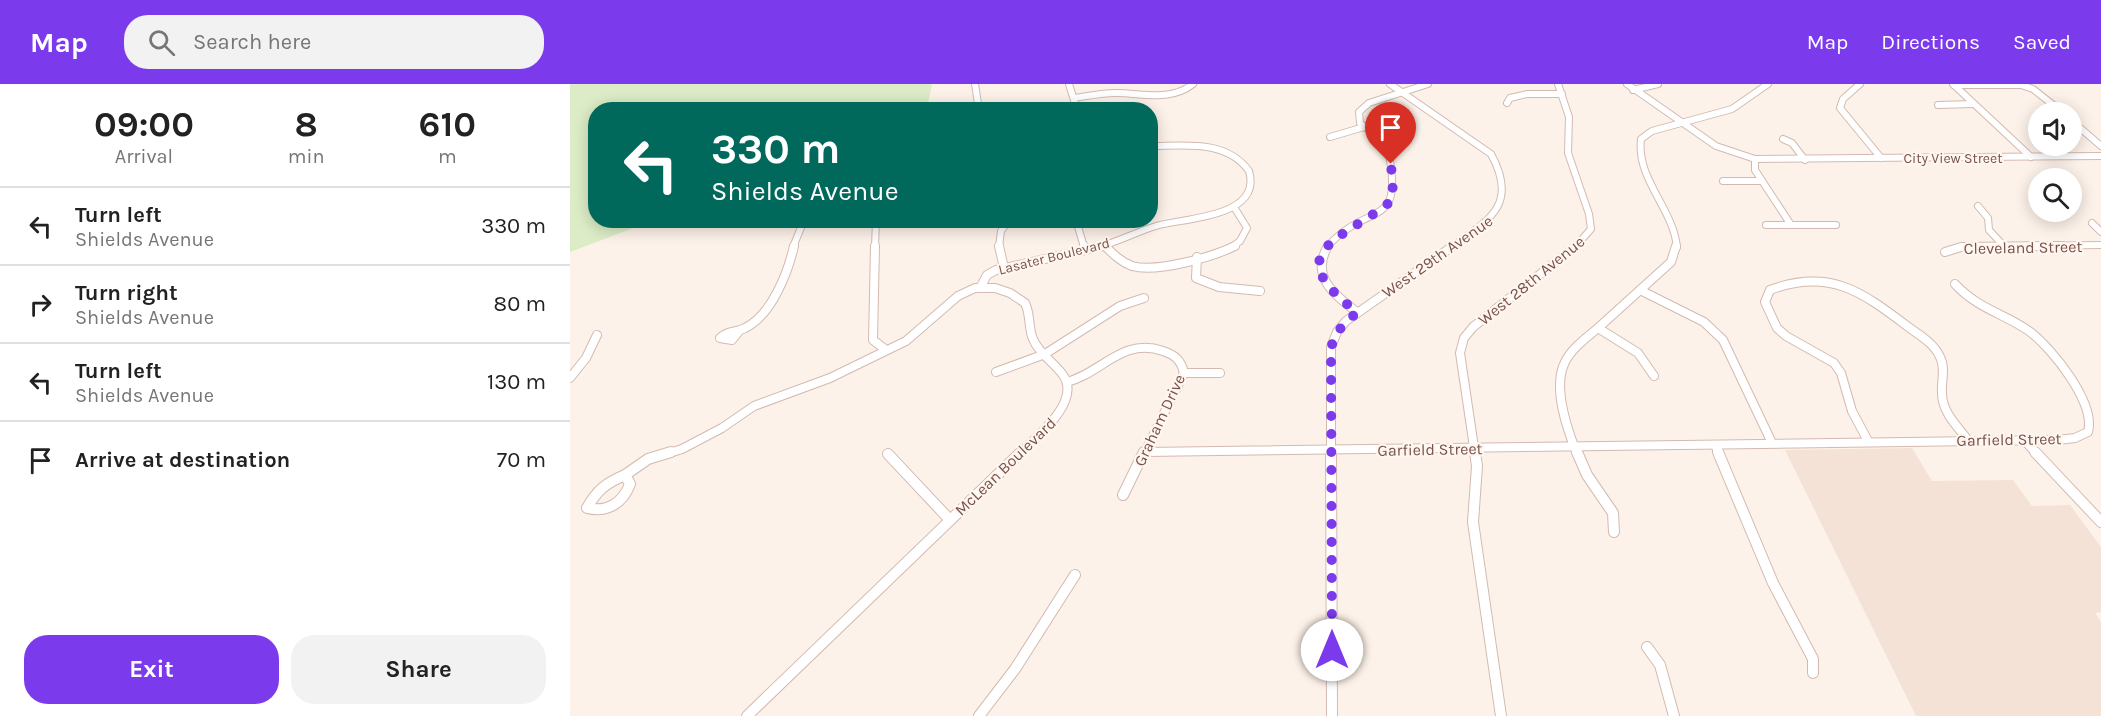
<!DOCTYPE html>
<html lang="en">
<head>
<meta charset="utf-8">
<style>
  :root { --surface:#fff; --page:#f2f2f2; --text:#222; --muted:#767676; --line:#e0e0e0; --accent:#7c3aed }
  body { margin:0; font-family:Karla,sans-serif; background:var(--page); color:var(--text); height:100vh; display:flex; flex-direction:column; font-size:22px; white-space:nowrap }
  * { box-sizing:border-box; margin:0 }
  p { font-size:20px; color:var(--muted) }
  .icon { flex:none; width:33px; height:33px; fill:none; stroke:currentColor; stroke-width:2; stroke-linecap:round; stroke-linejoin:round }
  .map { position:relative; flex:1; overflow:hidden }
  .sheet { display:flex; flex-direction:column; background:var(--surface); width:570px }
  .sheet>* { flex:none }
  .banner { position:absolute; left:18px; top:18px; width:570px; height:126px; border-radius:24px; box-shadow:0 3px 15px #0003; background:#00695c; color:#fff; overflow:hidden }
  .controls { position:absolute; left:1458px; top:18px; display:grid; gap:12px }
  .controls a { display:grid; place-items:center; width:54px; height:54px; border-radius:50%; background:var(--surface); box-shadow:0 3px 15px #0003; font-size:30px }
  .pin { position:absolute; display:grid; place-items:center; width:51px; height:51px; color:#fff; margin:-62px -26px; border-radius:50% 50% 50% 0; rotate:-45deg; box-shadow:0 0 6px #0007 }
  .pin .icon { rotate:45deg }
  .me { position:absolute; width:66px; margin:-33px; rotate:0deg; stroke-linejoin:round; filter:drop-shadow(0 0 4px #0008) }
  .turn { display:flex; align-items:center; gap:21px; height:126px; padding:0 24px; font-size:27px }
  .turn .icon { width:78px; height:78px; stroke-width:2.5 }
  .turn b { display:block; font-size:42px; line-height:51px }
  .eta { display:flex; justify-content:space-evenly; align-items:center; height:102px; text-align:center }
  .eta b { font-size:36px; font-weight:700; line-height:42px }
  .button { display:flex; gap:12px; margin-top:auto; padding:12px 24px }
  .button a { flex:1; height:69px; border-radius:24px; background:var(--accent); color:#fff; font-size:24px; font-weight:700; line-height:69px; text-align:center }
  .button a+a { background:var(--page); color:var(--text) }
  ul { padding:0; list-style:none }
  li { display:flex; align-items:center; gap:18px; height:78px; padding:0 24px; border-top:2px solid var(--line) }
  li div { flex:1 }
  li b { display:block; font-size:22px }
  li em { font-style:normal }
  header { display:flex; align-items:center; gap:36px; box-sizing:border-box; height:84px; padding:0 30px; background:var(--accent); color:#fff }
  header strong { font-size:28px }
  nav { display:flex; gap:33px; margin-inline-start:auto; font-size:21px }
  .search { width:420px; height:54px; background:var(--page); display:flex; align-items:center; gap:15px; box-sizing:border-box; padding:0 21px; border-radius:24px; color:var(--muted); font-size:22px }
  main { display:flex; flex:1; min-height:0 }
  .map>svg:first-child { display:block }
  .residential { fill:#f5e2d7 }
  .green { fill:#dcecc6 }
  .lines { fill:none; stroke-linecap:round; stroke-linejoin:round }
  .minor-far2-casing { stroke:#d3bab0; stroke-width:8 }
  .minor-far1-casing { stroke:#d3bab0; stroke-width:10 }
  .minor-casing { stroke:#d3bab0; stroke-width:12 }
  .minor-far2 { stroke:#fff; stroke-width:6 }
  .minor-far1 { stroke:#fff; stroke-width:8 }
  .minor { stroke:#fff; stroke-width:10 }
  .route { stroke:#7c3aed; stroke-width:10; stroke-dasharray:0 18 }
  .labels { text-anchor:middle; stroke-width:4.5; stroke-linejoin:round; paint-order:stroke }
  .far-street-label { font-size:14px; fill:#79534b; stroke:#fff6f0 }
  .street-label { font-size:16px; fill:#79534b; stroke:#fff6f0 }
</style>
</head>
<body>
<header>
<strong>Map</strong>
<div class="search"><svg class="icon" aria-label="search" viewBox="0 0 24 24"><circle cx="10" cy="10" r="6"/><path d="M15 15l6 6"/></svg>Search here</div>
<nav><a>Map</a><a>Directions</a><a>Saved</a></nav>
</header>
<main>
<section class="sheet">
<div class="eta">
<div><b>09:00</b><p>Arrival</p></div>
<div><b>8</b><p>min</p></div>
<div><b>610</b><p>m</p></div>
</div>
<ul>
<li><svg class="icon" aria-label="left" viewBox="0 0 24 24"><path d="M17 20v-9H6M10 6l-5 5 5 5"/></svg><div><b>Turn left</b><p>Shields Avenue</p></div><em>330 m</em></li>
<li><svg class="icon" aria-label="right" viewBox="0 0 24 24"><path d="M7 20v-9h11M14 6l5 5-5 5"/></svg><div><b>Turn right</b><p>Shields Avenue</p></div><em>80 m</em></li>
<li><svg class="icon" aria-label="left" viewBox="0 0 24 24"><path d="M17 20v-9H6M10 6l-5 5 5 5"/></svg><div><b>Turn left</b><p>Shields Avenue</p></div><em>130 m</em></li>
<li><svg class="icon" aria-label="arrive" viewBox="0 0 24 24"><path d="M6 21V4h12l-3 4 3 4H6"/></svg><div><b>Arrive at destination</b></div><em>70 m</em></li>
</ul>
<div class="button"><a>Exit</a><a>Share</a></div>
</section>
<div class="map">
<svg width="1531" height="632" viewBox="0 0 1531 632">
  <rect width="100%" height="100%" fill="#fdf2e9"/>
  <path class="residential" d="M1342 364 1362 397 1443 396 1462 422 1500 421 1531 463V528L1525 529 1531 538V632H1346L1215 366Z"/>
  <path class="green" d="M0 0H362L357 25 26 26V136L82 137 0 168Z"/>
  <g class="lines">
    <defs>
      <g id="minor-far2">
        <path d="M405 0 409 26"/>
        <path d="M499 0 507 26"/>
        <path d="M820 0 921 70C949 121 919 136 881 163"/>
        <path d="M988 0 999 33 998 69 1019 130 1021 145 1005 163"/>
        <path d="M1057 0 1146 62 1185 75 1531 72"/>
        <path d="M1290 0 1273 15 1270 24 1311 74"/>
        <path d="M1383 0 1461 73"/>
        <path d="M1384 1H1451L1463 5 1492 28"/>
        <path d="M1063 6 1088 0"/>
        <path d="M504 14C518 12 532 9 546 9 573 9 600 18 623 0"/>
        <path d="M937 19 940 14 957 10H992"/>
        <path d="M1368 21 1403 20"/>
        <path d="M1502 37 1531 62"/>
        <path d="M760 53 794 43"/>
        <path d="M1213 55 1222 59 1235 76"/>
        <path d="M1185 75V86L1221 141"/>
        <path d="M1153 97H1192"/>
        <path d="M1408 122 1418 134 1419 146 1434 162"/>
        <path d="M506 136 514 163"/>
        <path d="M1522 139 1531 148"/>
        <path d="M1196 141H1266"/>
        <path d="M535 161 537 163"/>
        <path d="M223 163 234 136"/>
        <path d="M305 163 306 136"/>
        <path d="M429 163 431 147 439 136"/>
        <path d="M528 163C548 158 566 148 586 142 612 134 693 134 679 87 656 55 614 62 580 62"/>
        <path d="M662 163 670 157 677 144 664 123"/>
        <path d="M757 163C800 114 836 150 817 60L790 39 789 28 799 19 858 0"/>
        <path d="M1107 163C1103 124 1066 95 1071 55L1082 47 1162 25 1198 0"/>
        <path d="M1391 163 1531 161"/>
      </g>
      <g id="minor-far1">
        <path d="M305 162 303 256 316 266"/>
        <path d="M429 162 434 184"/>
        <path d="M514 162 515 166"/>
        <path d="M535 162C543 170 551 178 562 182 587 189 642 173 665 162"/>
        <path d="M758 162C740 192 764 211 787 228"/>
        <path d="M1375 168 1391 163 1493 162"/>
        <path d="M627 173 626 194 649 203 690 207"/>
        <path d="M410 204 417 191 426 186 533 162"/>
        <path d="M1070 206 1134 238 1153 256 1202 359"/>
        <path d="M170 246 162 256 150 254C158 246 166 249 175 244 202 231 218 188 224 162"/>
        <path d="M426 288 475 270 550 222 574 214"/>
        <path d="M614 289H650"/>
        <path d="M1084 292 1068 269 1028 244 1101 178 1106 162"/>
        <path d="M0 294 16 274 27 251"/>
        <path d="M497 298C532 289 552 253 593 267 605 271 611 276 614 289L574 370"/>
        <path d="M1454 356 1467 370"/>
        <path d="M1298 357 1282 327 1271 289 1264 279 1216 252 1207 244 1195 218 1200 206C1259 184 1291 207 1337 242 1349 251 1364 259 1370 273 1376 284 1371 297 1372 309 1372 328 1387 342 1398 356"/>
        <path d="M1145 361 1149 370"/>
        <path d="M575 368 1488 356 1505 354 1518 348C1526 319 1482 264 1459 247 1433 229 1408 225 1385 200"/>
        <path d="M96 370 112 365 152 344 184 322 260 294 336 257 388 212 405 204H425L440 209 455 219C461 231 458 244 463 255 469 270 484 278 493 291 512 318 466 353 449 370"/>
        <path d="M761 370V263L767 248 776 237 883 162"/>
        <path d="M905 370 890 269 894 254 903 243 1006 162"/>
        <path d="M1007 370C997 345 982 303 995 278 1002 264 1016 254 1028 244"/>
      </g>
      <g id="minor">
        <path d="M761 368 762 632"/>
        <path d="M905 368 907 382 903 438 931 632"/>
        <path d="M1007 368 1017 391 1043 429 1044 448"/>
        <path d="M1148 368 1203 499 1243 575V589"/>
        <path d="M1465 368 1531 438"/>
        <path d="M318 370 380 436"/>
        <path d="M55 391 60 400C53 419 37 429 17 424 27 406 36 399 55 391Z"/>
        <path d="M55 391 78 375 101 368"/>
        <path d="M553 411 574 368"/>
        <path d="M1077 563 1090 581 1104 632"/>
        <path d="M177 632 451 368"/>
        <path d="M409 632 445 585 505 491"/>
      </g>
    </defs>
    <use href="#minor-far2" class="minor-far2-casing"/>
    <use href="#minor-far1" class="minor-far1-casing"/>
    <use href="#minor" class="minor-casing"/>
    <use href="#minor-far2" class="minor-far2"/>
    <use href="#minor-far1" class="minor-far1"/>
    <use href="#minor" class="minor"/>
  </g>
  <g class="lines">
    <path class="route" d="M762 566 761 263 767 248 787 228C706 167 773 156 820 118L823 109 821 80"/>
  </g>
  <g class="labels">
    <g class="far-street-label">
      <text x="1383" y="79">City View Street</text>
      <text transform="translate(484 172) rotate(-14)" y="5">Lasater Boulevard</text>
    </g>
    <g class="street-label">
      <text transform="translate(1453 163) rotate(-1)" y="6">Cleveland Street</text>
      <text transform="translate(867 172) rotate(-35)" y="6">West 29th Avenue</text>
      <text transform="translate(961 196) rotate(-39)" y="6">West 28th Avenue</text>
      <text transform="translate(589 336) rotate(-65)" y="6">Graham Drive</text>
      <text transform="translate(1439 355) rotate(-1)" y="6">Garfield Street</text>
      <text transform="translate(860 365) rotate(-1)" y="6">Garfield Street</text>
      <text transform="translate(435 382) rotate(-44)" y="6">McLean Boulevard</text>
    </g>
  </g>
</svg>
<div class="controls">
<a><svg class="icon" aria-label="sound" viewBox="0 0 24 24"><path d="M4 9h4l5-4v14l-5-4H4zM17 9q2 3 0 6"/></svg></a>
<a><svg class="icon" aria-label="search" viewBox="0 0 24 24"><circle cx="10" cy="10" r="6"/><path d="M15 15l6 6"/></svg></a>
</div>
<div class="pin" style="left:821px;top:80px;background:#d93025"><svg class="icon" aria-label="arrive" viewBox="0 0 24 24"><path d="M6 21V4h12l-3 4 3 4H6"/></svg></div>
<svg class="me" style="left:762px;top:566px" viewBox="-20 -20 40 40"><circle r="19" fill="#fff"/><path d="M0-13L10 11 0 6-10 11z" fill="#7c3aed"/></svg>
<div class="banner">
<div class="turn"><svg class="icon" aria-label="left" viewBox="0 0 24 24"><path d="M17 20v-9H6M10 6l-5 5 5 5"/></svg><div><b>330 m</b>Shields Avenue</div></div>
</div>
</div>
</main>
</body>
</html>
